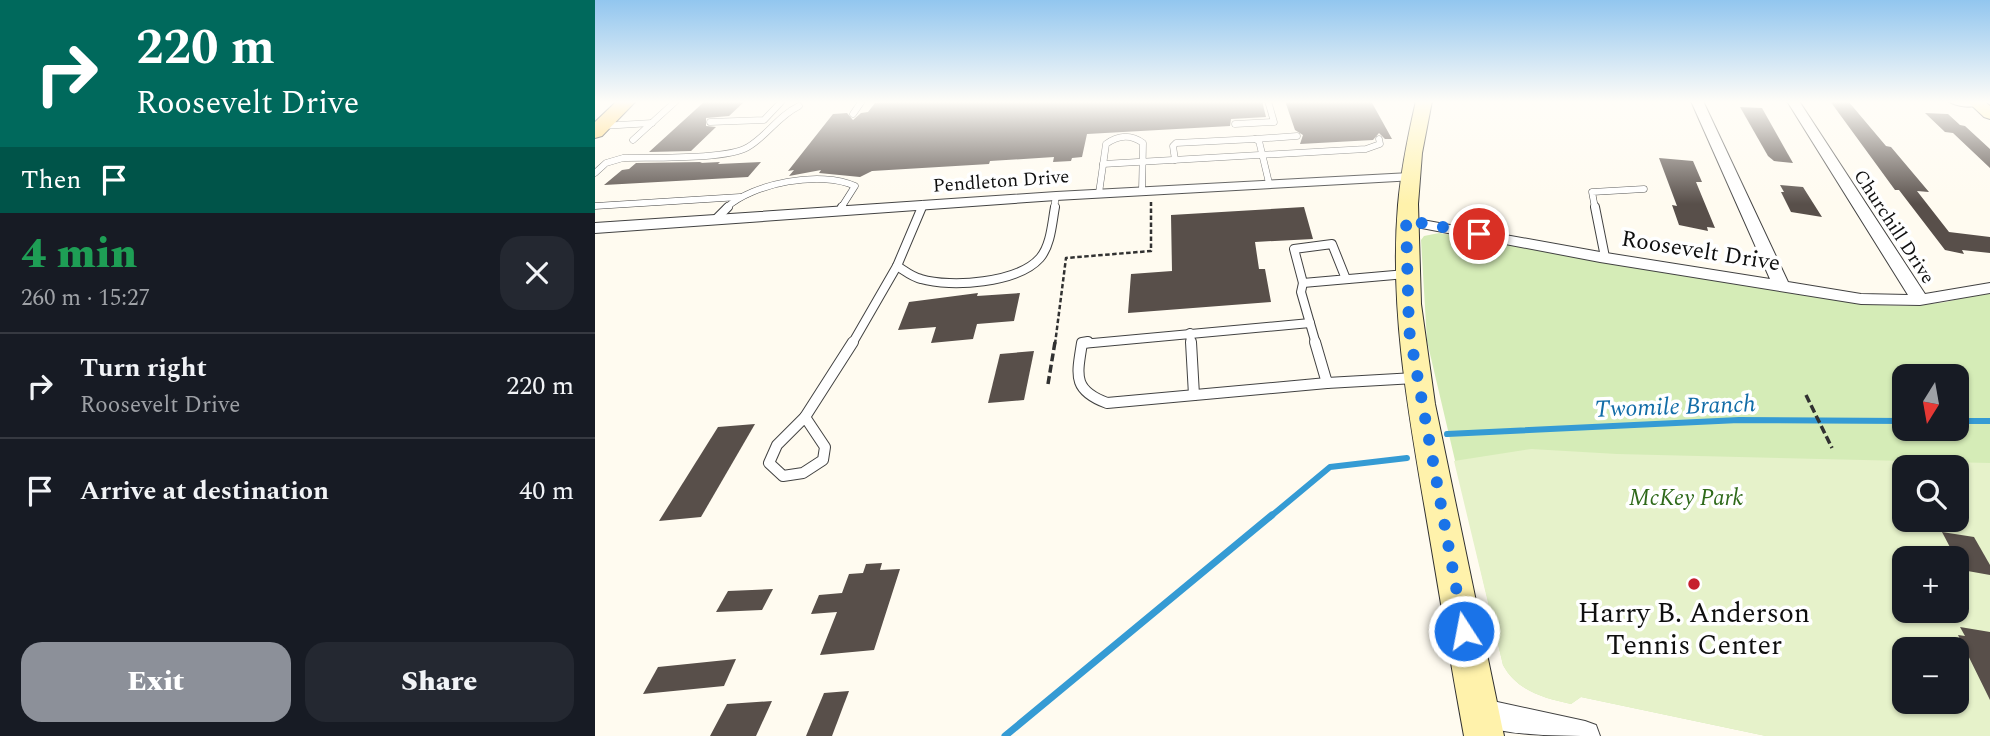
<!DOCTYPE html>
<html lang="en">
<head>
<meta charset="utf-8">
<style>
  :root { --surface:#171b24; --page:#242831; --text:#f1f3f6; --muted:#9ea1a6; --line:#363941; --accent:#8c9099 }
  body { margin:0; font-family:Spectral,serif; background:var(--page); color:var(--text); height:100vh; display:flex; flex-direction:column; font-size:26px; white-space:nowrap }
  * { box-sizing:border-box; margin:0 }
  p { font-size:23px; color:var(--muted) }
  .icon { flex:none; width:38px; height:38px; fill:none; stroke:currentColor; stroke-width:2; stroke-linecap:round; stroke-linejoin:round }
  .map { position:relative; flex:1; overflow:hidden }
  .details { display:flex; flex-direction:column; background:var(--surface); width:595px }
  .details>* { flex:none }
  .top-card { background:#00695c; color:#fff; overflow:hidden }
  .needle { width:46px; rotate:191deg }
  .controls { position:absolute; left:1297px; top:364px; display:grid; gap:14px }
  .controls a { display:grid; place-items:center; width:77px; height:77px; border-radius:14px; background:var(--surface); box-shadow:0 2px 5px #0004; font-size:35px }
  .pin { position:absolute; display:grid; place-items:center; width:60px; height:60px; color:#fff; margin:-30px; border:4px solid #fff; border-radius:50%; box-shadow:0 2px 7px #0007 }
  .me { position:absolute; width:77px; margin:-38px; rotate:349deg; stroke-linejoin:round; filter:drop-shadow(0 0 5px #0008) }
  .turn { display:flex; align-items:center; gap:24px; height:147px; padding:0 21px; font-size:32px }
  .turn .icon { width:91px; height:91px; stroke-width:2.5 }
  .turn b { display:block; font-size:49px; line-height:60px }
  .then { display:flex; align-items:center; height:66px; padding:0 21px; background:#0003; gap:14px; font-size:26px }
  .round { display:grid; place-items:center; flex:none; width:74px; height:74px; border-radius:21px; background:var(--page) }
  .headline { display:flex; align-items:center; justify-content:space-between; height:119px; padding:0 21px }
  h1 { font-size:42px; font-weight:800; line-height:52px; color:#1e9e55 }
  .action { display:flex; gap:14px; margin-top:auto; padding:14px 21px }
  .action a { flex:1; height:80px; border-radius:21px; background:var(--accent); color:#fff; font-size:28px; font-weight:800; line-height:80px; text-align:center }
  .action a+a { background:var(--page); color:var(--text) }
  ul { padding:0; list-style:none }
  li { display:flex; align-items:center; gap:21px; height:105px; padding:0 21px; border-top:2px solid var(--line) }
  li div { flex:1 }
  li b { display:block; font-size:26px }
  li em { font-style:normal }
  main { display:flex; flex:1; min-height:0 }
  .map>svg:first-child { display:block }
  .green { fill:#d5ecb7; fill-rule:evenodd }
  .pitch { fill:#e6f2ca; fill-rule:evenodd }
  .lines { fill:none; stroke-linecap:round; stroke-linejoin:round }
  .stream-far1 { stroke:#359bd4; stroke-width:6 }
  .stream { stroke:#359bd4; stroke-width:7 }
  .building { fill:#584f4a }
  .lane-far2-casing { stroke:#424242; stroke-width:7 }
  .lane-far1-casing { stroke:#424242; stroke-width:10 }
  .lane-casing { stroke:#424242; stroke-width:12 }
  .street-casing { stroke:#424242; stroke-width:2 }
  .secondary-casing { stroke:#313131; stroke-width:2 }
  .primary-casing { stroke:#202020; stroke-width:2 }
  .path-far1 { stroke:#313131; stroke-width:2.5; stroke-dasharray:4.5 2.5; stroke-linecap:butt }
  .path { stroke:#313131; stroke-width:3.5; stroke-dasharray:8 3.5; stroke-linecap:butt }
  .lane-far2 { stroke:#fff; stroke-width:6 }
  .lane-far1 { stroke:#fff; stroke-width:8 }
  .lane { stroke:#fff; stroke-width:10 }
  .street { fill:#fff; fill-rule:evenodd }
  .secondary { fill:#fff2ab; fill-rule:evenodd }
  .primary { fill:#ffd160; fill-rule:evenodd }
  .route { stroke:#1a73e8; stroke-width:12; stroke-dasharray:0 21.6 }
  .poi-dot { fill:#c61f2e; stroke:#fff; stroke-width:2.5 }
  .labels { text-anchor:middle; stroke-width:7; stroke-linejoin:round; paint-order:stroke }
  .far-street-label { font-size:19px; fill:#0f0f0f; stroke:#fff }
  .street-label { font-size:23px; fill:#0f0f0f; stroke:#fff }
  .park-label { font-size:23px; font-style:italic; fill:#2f6a1b; stroke:#fff }
  .water-label { font-size:24px; font-style:italic; fill:#116ca7; stroke:#fff }
  .near-poi-label { font-size:28px; fill:#0f0f0f; stroke:#fff }
</style>
</head>
<body>
<main>
<section class="details">
<div class="top-card">
<div class="turn"><svg class="icon" aria-label="right" viewBox="0 0 24 24"><path d="M7 20v-9h11M14 6l5 5-5 5"/></svg><div><b>220 m</b>Roosevelt Drive</div></div>
<div class="then">Then<svg class="icon" aria-label="arrive" viewBox="0 0 24 24"><path d="M6 21V4h12l-3 4 3 4H6"/></svg></div>
</div>
<div class="headline"><div><h1>4 min</h1><p>260 m · 15:27</p></div><a class="round"><svg class="icon" aria-label="close" viewBox="0 0 24 24"><path d="M6 6l12 12M18 6L6 18"/></svg></a></div>
<ul>
<li><svg class="icon" aria-label="right" viewBox="0 0 24 24"><path d="M7 20v-9h11M14 6l5 5-5 5"/></svg><div><b>Turn right</b><p>Roosevelt Drive</p></div><em>220 m</em></li>
<li><svg class="icon" aria-label="arrive" viewBox="0 0 24 24"><path d="M6 21V4h12l-3 4 3 4H6"/></svg><div><b>Arrive at destination</b></div><em>40 m</em></li>
</ul>
<div class="action"><a>Exit</a><a>Share</a></div>
</section>
<div class="map">
<svg width="1395" height="736" viewBox="0 0 1395 736">
  <rect width="100%" height="100%" fill="#fffbf0"/>
  <path class="green" d="M844 233 1280 305 1319 306 1351 302 1395 291V736H1171L986 697 976 704C949 698 922 691 908 665L832 341 826 240 829 236ZM1309 376H1362V429H1309ZM1309 467H1362V520H1309ZM1309 558H1362V611H1309ZM1309 649H1362V702H1309Z"/>
  <path class="pitch" d="M936 449 1022 454 1395 463V736H1171L986 697 976 704C949 698 922 691 908 665L859 461ZM1309 467H1362V520H1309ZM1309 558H1362V611H1309ZM1309 649H1362V702H1309Z"/>
  <g class="lines">
    <g class="stream-far1">
      <path d="M1362 421H1395"/>
      <path d="M852 434 1144 420 1309 421"/>
      <path d="M675 517 735 467 812 458"/>
    </g>
    <path class="stream" d="M410 736 677 515"/>
  </g>
  <g class="building">
    <path d="M110 101H150L134 116 111 118V126L121 127 96 151 54 152Z"/>
    <path d="M322 101H667L671 117 636 119 635 126 492 134 487 157 477 158 476 161 458 162 459 157 395 161 394 164 277 171 265 177 224 173 226 170 194 176 199 170 193 171 238 114 252 113 258 120 266 113 273 112 280 103Z"/>
    <path d="M690 101H776L797 139H790L784 133 778 140 705 144 708 135 700 130Z"/>
    <path d="M1235 101H1253L1291 146 1296 147 1334 192 1322 191 1354 232 1395 237V253L1367 250 1369 254 1350 250 1304 190H1300Z"/>
    <path d="M1145 107 1167 108 1198 163 1179 161 1173 156Z"/>
    <path d="M1330 113 1353 114 1365 125 1370 126 1395 149V168L1358 133 1350 132Z"/>
    <path d="M1064 158 1098 161 1107 182H1101L1120 228 1112 227 1113 231 1084 225 1077 205 1082 206Z"/>
    <path d="M107 162 105 163 125 162 123 164 166 162 153 177 9 185 27 170 34 169 41 163Z"/>
    <path d="M1185 185 1208 187 1227 217 1196 212 1186 192H1189Z"/>
    <path d="M709 207 718 239 660 242 664 269H670L676 302 533 313 536 274 577 271 576 215Z"/>
    <path d="M383 293 382 296 425 293 419 321 382 324 378 339 336 343 341 327 303 330 314 302Z"/>
    <path d="M439 351 429 400 393 403 405 354Z"/>
    <path d="M160 424 106 517 64 521 123 427Z"/>
    <path d="M1347 532 1379 537 1395 565V575L1367 570Z"/>
    <path d="M287 563 285 570 305 569 279 650 225 655 242 612 216 614 224 595 247 593 254 574 268 573 271 564Z"/>
    <path d="M178 589 167 610 121 612 133 591Z"/>
    <path d="M1365 627 1395 632V700L1363 635 1370 636Z"/>
    <path d="M141 659 129 686 48 694 63 667Z"/>
    <path d="M254 691 237 736H211L229 693Z"/>
    <path d="M177 701 161 736H115L132 704Z"/>
  </g>
  <g class="lines">
    <defs>
      <g id="lane-far2">
        <path d="M258 114 267 101"/>
        <path d="M115 122 169 120 187 101"/>
        <path d="M640 124 679 122 673 101"/>
        <path d="M7 126 57 123"/>
        <path d="M660 139 702 136"/>
        <path d="M38 140 81 101"/>
        <path d="M580 160 578 146 581 143 660 139 664 141 674 183"/>
        <path d="M508 164 771 149 785 144 784 139"/>
        <path d="M0 173 11 163 28 158C56 157 132 160 153 147 172 136 183 116 204 106"/>
        <path d="M504 193 511 144C523 135 536 134 548 143L547 191"/>
        <path d="M0 206 145 197"/>
        <path d="M131 208C158 183 226 170 260 186L246 208"/>
        <path d="M326 208 328 204"/>
        <path d="M459 208 461 196"/>
        <path d="M1000 208 997 192 1049 189"/>
      </g>
      <g id="lane-far1">
        <path d="M1000 207 1010 257"/>
        <path d="M246 209 247 207"/>
        <path d="M122 218 133 207"/>
        <path d="M302 266C310 271 317 277 326 279 356 288 423 283 445 258 456 245 457 223 460 207"/>
        <path d="M751 279 737 244 699 249 708 283 811 274"/>
        <path d="M708 283 706 292 721 344"/>
        <path d="M595 333 596 344"/>
        <path d="M257 344 302 266 327 207"/>
        <path d="M487 344 715 323"/>
      </g>
      <g id="lane">
        <path d="M493 342 487 343C482 375 477 390 512 403L732 383"/>
        <path d="M596 342 599 395"/>
        <path d="M720 342 732 383 820 378"/>
        <path d="M210 417 230 447 228 460 208 473 188 476 174 463 182 445Z"/>
        <path d="M210 417 258 342"/>
      </g>
      <g id="street">
        <path d="M1096 101H1108L1193 282 1266 294 1313 295 1192 101H1204L1330 294 1395 283V293L1325 305 1266 304 1005 262 811 225 804 221 811 217 1005 252 1175 279Z"/>
        <path d="M1353 101H1386L1388 103C1380 109 1361 107 1353 101Z"/>
        <path d="M815 173 822 177 820 180 461 200 0 233V223L461 192Z"/>
        <path d="M884 698 990 721 1001 725 1005 736C961 736 915 736 874 723L869 713 874 703Z"/>
      </g>
      <g id="secondary">
        <path d="M821 101H837L827 153 823 204 826 304 840 404 909 736H869C856 666 845 597 833 527 815 421 794 313 803 205 806 170 813 136 821 101Z"/>
        <path d="M1372 101H1389L1395 106V119L1389 117Z"/>
      </g>
      <path id="primary" d="M22 101H41L7 136 0 138V122Z"/>
    </defs>
    <use href="#lane-far2" class="lane-far2-casing"/>
    <use href="#lane-far1" class="lane-far1-casing"/>
    <use href="#lane" class="lane-casing"/>
    <use href="#street" class="street-casing"/>
    <use href="#secondary" class="secondary-casing"/>
    <use href="#primary" class="primary-casing"/>
    <path class="path-far1" d="M460 344 471 258 556 251V202"/>
    <g class="path">
      <path d="M453 384 460 342"/>
      <path d="M1211 395 1237 448"/>
    </g>
    <use href="#lane-far2" class="lane-far2"/>
    <use href="#lane-far1" class="lane-far1"/>
    <use href="#lane" class="lane"/>
    <use href="#street" class="street"/>
    <use href="#secondary" class="secondary"/>
    <use href="#primary" class="primary"/>
  </g>
  <linearGradient id="sky" x2="0" y2="1"><stop stop-color="#92c6ef"/><stop offset="0.5" stop-color="#fffdf8"/><stop offset="1" stop-color="#fffdf8" stop-opacity="0"/></linearGradient>
  <rect width="1395" height="204" fill="url(#sky)"/>
  <g class="lines">
    <path class="route" d="M869 631 814 330 811 220 884 234"/>
  </g>
  <circle class="poi-dot" cx="1099" cy="584" r="7"/>
  <g class="labels">
    <g class="far-street-label">
      <text transform="translate(406 180) rotate(-4)" y="7">Pendleton Drive</text>
      <text transform="translate(1300 226) rotate(57)" y="7">Churchill Drive</text>
    </g>
    <g class="street-label">
      <text transform="translate(1106 250) rotate(9)" y="8">Roosevelt Drive</text>
    </g>
    <g class="park-label">
      <text x="1091" y="505">McKey Park</text>
    </g>
    <g class="water-label">
      <text transform="translate(1080 406) rotate(-2)" y="8">Twomile Branch</text>
    </g>
    <g class="near-poi-label">
      <text x="1099" y="622">Harry B. Anderson<tspan x="1099" dy="32">Tennis Center</tspan></text>
    </g>
  </g>
</svg>
<div class="controls">
<a><svg class="needle" viewBox="-14 -14 28 28"><path d="M0-13l5 13h-10z" fill="#e53935"/><path d="M0 13l5-13h-10z" fill="#9ea1a6"/></svg></a>
<a><svg class="icon" aria-label="search" viewBox="0 0 24 24"><circle cx="10" cy="10" r="6"/><path d="M15 15l6 6"/></svg></a>
<a>+</a>
<a>−</a>
</div>
<div class="pin" style="left:884px;top:234px;background:#d93025"><svg class="icon" aria-label="arrive" viewBox="0 0 24 24"><path d="M6 21V4h12l-3 4 3 4H6"/></svg></div>
<svg class="me" style="left:869px;top:631px" viewBox="-20 -20 40 40"><circle r="17" fill="#1a73e8" stroke="#fff" stroke-width="3"/><path d="M0-11L8 9 0 5-8 9z" fill="#fff"/></svg>
</div>
</main>
</body>
</html>
